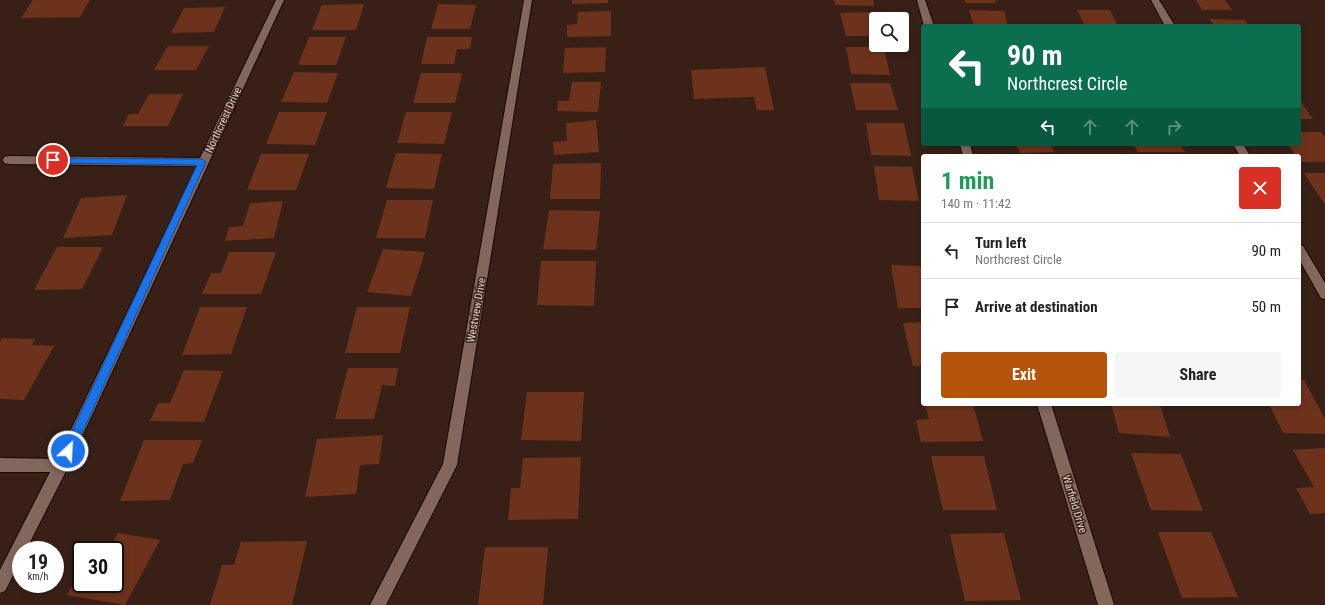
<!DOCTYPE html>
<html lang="en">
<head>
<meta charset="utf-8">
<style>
  :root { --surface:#fff; --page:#f6f6f6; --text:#222; --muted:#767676; --line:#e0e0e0; --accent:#b45309 }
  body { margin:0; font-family:"Roboto Condensed",sans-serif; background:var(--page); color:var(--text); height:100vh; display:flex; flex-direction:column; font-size:15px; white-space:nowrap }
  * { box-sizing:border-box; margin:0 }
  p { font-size:13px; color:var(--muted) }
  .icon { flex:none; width:22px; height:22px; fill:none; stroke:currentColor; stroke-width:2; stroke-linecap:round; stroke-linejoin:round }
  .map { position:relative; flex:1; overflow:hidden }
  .side { position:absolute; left:921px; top:154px; width:380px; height:252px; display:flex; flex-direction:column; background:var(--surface); border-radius:4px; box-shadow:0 2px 6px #0003 }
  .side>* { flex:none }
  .hud { position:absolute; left:921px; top:24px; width:380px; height:122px; border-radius:4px; box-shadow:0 2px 6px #0003; background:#0b6e4f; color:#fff; overflow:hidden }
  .controls { position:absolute; left:869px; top:12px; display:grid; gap:8px }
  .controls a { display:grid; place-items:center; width:40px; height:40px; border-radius:4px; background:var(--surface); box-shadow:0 2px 6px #0003; font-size:20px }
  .speed { position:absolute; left:12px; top:541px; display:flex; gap:8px; font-size:20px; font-weight:700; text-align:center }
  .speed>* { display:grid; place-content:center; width:52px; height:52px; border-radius:50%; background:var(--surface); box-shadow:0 2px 6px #0003; line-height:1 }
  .speed small { font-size:10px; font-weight:400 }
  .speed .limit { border:2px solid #111; border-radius:6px; background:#fff; color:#111 }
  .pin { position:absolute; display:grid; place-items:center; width:34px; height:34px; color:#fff; margin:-17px; border:2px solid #fff; border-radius:50%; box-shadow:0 1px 4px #0007 }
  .me { position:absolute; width:44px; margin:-22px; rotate:25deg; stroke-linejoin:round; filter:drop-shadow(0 0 3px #0008) }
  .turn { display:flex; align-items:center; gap:14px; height:84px; padding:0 20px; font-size:18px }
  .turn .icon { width:52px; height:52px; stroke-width:2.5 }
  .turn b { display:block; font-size:28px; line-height:34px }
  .lanes { display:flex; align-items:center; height:38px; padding:0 20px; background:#0003; justify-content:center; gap:20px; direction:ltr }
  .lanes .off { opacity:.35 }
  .round { display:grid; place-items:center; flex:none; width:42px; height:42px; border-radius:4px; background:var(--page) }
  .overview { display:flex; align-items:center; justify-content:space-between; height:68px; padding:0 20px }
  h1 { font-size:24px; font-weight:700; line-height:30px; color:#1e9e55 }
  .cta { display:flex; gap:8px; margin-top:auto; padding:8px 20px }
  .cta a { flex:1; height:46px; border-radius:4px; background:var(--accent); color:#fff; font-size:16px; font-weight:700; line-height:46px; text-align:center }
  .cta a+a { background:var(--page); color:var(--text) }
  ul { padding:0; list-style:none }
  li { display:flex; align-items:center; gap:12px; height:56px; padding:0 20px; border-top:1px solid var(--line) }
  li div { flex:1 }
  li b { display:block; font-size:15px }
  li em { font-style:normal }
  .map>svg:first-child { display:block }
  .building { fill:#6d321b }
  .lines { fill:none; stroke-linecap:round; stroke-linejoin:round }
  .minor-casing { stroke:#1e0803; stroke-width:2 }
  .minor { fill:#83665c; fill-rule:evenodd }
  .route { fill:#1a73e8; stroke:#114b97 }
  .labels { text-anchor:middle; stroke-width:3; stroke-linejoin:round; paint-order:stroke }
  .street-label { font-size:11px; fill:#e2d2cc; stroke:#382017 }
</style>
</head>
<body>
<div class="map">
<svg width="1325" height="605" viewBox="0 0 1325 605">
  <rect width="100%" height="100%" fill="#382017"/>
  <g class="building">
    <path d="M33 0H90L80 17 21 18Z"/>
    <path d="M572 0H608V3L572 4Z"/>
    <path d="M834 0H873L874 6 835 5Z"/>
    <path d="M964 0H995L996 3H966Z"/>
    <path d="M1196 0H1225L1232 10H1202Z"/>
    <path d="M364 4 356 30H312L322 5Z"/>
    <path d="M438 4 476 5 470 29H431Z"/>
    <path d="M225 7 214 32 171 33 184 8Z"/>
    <path d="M969 10 1004 11 1008 26H974Z"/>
    <path d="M1077 10H1110L1118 26H1085Z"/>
    <path d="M611 11V36L567 37V25L577 24 578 12Z"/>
    <path d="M873 12 876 22V36H846L840 13Z"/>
    <path d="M1210 19 1245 20 1249 26H1214Z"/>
    <path d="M309 37H346L336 65H298Z"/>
    <path d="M427 37H472L470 49H457L454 64H421Z"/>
    <path d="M168 46H209L196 70H154Z"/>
    <path d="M606 47 605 72 563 73 565 48Z"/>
    <path d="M846 47H884L890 75 851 74Z"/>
    <path d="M765 67 774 110H757L754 97 694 99 691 70Z"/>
    <path d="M294 72 338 73 327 103 281 102Z"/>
    <path d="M421 73H462L455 103H413Z"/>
    <path d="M572 82H601L598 112 557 111 558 101H569Z"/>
    <path d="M850 83H890L898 110H856Z"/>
    <path d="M149 94H183L168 126H123L129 114H138Z"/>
    <path d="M1299 99 1313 119H1299Z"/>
    <path d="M279 112H327L315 145 266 144Z"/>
    <path d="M406 112H452L444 144 397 143Z"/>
    <path d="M596 120 599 152 554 155 553 142 567 141 566 123Z"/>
    <path d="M866 123H904L911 156 871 155Z"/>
    <path d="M1299 132H1321L1325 137V162H1301L1299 156H1296L1288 144H1299Z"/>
    <path d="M1016 144H1050L1054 152 1020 153Z"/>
    <path d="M1133 144H1180L1185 152H1138Z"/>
    <path d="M396 153 442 154 434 189 386 188Z"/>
    <path d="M261 154H309L296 190H247Z"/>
    <path d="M601 163 600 199H550L553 164Z"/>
    <path d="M874 166 912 167 919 201 879 200Z"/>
    <path d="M1304 173H1325V205Z"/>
    <path d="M127 195 112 235 63 238 81 198Z"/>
    <path d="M387 200H433L425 238H376Z"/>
    <path d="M283 201 274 238 225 241 229 227 243 226 250 203Z"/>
    <path d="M549 210 600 211 596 250 543 249Z"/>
    <path d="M57 247H103L82 289 34 290Z"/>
    <path d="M383 249 425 252 411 296 367 292Z"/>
    <path d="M229 252H276L261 294H202L211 273H221Z"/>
    <path d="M541 261H596L594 306 537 305Z"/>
    <path d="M891 265 923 266V308H898Z"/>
    <path d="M200 307H247L231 354 182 355Z"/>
    <path d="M357 307H410L400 353H345Z"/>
    <path d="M923 322V366H913L903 323Z"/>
    <path d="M2 338 35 339 32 345 54 346 24 400 0 399V342Z"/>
    <path d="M348 368H398L395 386 382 385 374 419H335Z"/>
    <path d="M184 370 223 371 204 422 150 421 158 403H170Z"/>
    <path d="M1299 380H1304L1325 419V434L1283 433 1269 404H1299Z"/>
    <path d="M527 392H584L581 441 521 440Z"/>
    <path d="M925 404H973L983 441 921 442 916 420 929 419Z"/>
    <path d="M1111 404H1160L1170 437 1119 433Z"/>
    <path d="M383 435 379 464 360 465 356 494 305 497 317 439Z"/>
    <path d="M144 440H202L193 463 183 464 170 500 120 501Z"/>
    <path d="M1325 448V513L1310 514 1296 488 1314 487 1293 450Z"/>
    <path d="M1131 453 1181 454 1203 511 1151 510Z"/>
    <path d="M931 456H984L997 510H943Z"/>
    <path d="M581 457 578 519 508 520 511 488H520L523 458Z"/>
    <path d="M1158 532H1211L1238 597 1182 598Z"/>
    <path d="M118 533 160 540 125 605 67 595 80 572H81V584H115V550H108Z"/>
    <path d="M1004 533 1021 600 965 601 950 534Z"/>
    <path d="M307 541 292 605H210L222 565H234L241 542Z"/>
    <path d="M485 547H548L543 605H478Z"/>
  </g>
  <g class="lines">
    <defs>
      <g id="minor">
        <path d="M276 0H284L66 471 26 550H21V560L5 591 0 593V570L50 472H0V458L57 459 197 166 8 164 4 163 3 160 4 157 8 156 200 158Z"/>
        <path d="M524 0H532L457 465 386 605H370L443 464Z"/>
        <path d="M917 0H925L934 26H924Z"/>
        <path d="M1151 0H1159L1175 26H1165Z"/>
        <path d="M960 144H970L973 156H963Z"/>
        <path d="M1233 144H1243L1250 156H1240Z"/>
        <path d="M1299 244 1303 246 1325 283V299L1321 298 1299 259Z"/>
        <path d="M1037 404H1051L1114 605H1098Z"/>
      </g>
    </defs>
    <use href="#minor" class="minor-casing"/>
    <use href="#minor" class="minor"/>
  </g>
  <path class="route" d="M50 158 202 159 206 162 72 455 68 456 64 455 63 451 64 448 197 165 53 163 49 160Z"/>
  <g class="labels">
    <g class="street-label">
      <text transform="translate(223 120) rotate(-65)" y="4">Northcrest Drive</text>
      <text transform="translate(476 310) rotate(-80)" y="4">Westview Drive</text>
      <text transform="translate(1075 504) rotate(73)" y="4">Warfield Drive</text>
    </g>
  </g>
</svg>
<div class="controls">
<a><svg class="icon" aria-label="search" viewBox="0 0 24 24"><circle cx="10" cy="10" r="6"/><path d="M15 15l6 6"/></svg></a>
</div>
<div class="speed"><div>19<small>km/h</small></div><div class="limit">30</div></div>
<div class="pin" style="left:53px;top:160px;background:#d93025"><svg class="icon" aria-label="arrive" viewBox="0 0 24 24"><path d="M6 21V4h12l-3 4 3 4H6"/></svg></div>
<svg class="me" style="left:68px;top:451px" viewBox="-20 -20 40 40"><circle r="17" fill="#1a73e8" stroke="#fff" stroke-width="3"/><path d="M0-11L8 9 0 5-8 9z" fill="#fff"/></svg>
<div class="hud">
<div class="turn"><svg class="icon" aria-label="left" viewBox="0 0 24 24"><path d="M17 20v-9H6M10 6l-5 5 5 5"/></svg><div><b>90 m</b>Northcrest Circle</div></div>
<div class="lanes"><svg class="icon" aria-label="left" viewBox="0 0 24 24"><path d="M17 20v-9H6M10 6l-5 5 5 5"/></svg><svg class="icon off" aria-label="ahead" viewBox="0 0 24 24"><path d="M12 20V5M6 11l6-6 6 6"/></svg><svg class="icon off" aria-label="ahead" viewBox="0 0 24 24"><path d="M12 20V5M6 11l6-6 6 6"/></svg><svg class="icon off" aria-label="right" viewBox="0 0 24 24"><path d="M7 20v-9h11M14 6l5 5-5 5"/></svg></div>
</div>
<section class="side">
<div class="overview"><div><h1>1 min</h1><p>140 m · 11:42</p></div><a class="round" style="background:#d93025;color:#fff"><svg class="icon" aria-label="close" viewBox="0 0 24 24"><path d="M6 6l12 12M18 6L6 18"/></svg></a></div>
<ul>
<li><svg class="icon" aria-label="left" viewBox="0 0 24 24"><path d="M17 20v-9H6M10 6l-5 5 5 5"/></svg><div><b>Turn left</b><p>Northcrest Circle</p></div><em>90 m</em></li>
<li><svg class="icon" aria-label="arrive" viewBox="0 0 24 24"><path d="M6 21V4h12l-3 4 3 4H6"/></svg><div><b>Arrive at destination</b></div><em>50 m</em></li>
</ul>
<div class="cta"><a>Exit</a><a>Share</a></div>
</section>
</div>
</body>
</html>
